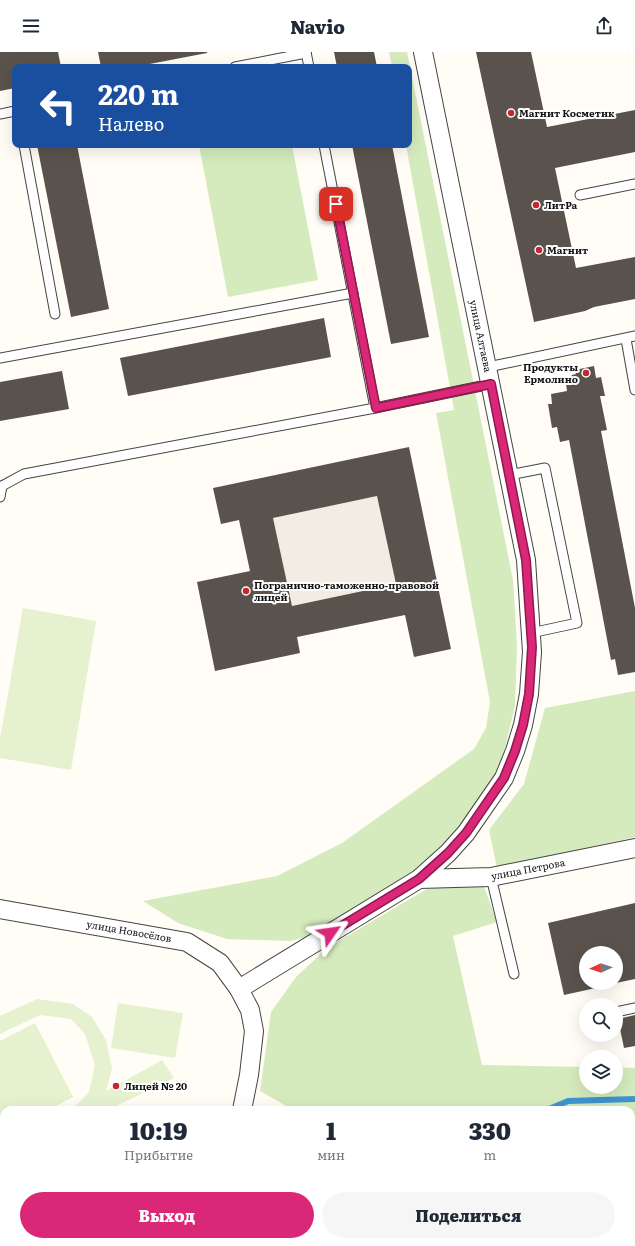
<!DOCTYPE html>
<html lang="ru">
<head>
<meta charset="utf-8">
<style>
  :root { --surface:#fff; --page:#f6f6f7; --text:#1f2937; --muted:#747a83; --accent:#db2777 }
  body { margin:0; font-family:Literata,serif; background:var(--page); color:var(--text); height:100vh; display:flex; flex-direction:column; font-size:15px; white-space:nowrap }
  * { box-sizing:border-box; margin:0 }
  p { font-size:13px; color:var(--muted) }
  .icon { flex:none; width:22px; height:22px; fill:none; stroke:currentColor; stroke-width:2; stroke-linecap:round; stroke-linejoin:round }
  .map { position:relative; flex:1; overflow:hidden }
  .side { position:absolute; left:0px; top:1054px; width:635px; height:140px; display:flex; flex-direction:column; background:var(--surface); border-radius:12px 12px 0 0; box-shadow:0 4px 16px #0002 }
  .side>* { flex:none }
  .hud { position:absolute; left:12px; top:12px; width:400px; height:84px; border-radius:8px; box-shadow:0 4px 16px #0002; background:#1a4fa0; color:#fff; overflow:hidden }
  .needle { width:26px; rotate:267deg }
  .tools { position:absolute; left:579px; top:894px; display:grid; gap:8px }
  .tools a { display:grid; place-items:center; width:44px; height:44px; border-radius:50%; background:var(--surface); box-shadow:0 4px 16px #0002; font-size:20px }
  .pin { position:absolute; display:grid; place-items:center; width:34px; height:34px; color:#fff; margin:-17px; border-radius:8px; box-shadow:0 2px 6px #0006 }
  .me { position:absolute; width:44px; margin:-22px; rotate:58deg; stroke-linejoin:round; filter:drop-shadow(0 0 3px #0008) }
  .turn { display:flex; align-items:center; gap:14px; height:84px; padding:0 20px; font-size:18px }
  .turn .icon { width:52px; height:52px; stroke-width:2.5 }
  .turn b { display:block; font-size:28px; line-height:34px }
  .eta { display:flex; justify-content:space-evenly; align-items:center; height:68px; text-align:center }
  .eta b { font-size:24px; font-weight:800; line-height:28px }
  .action { display:flex; gap:8px; margin-top:auto; padding:8px 20px }
  .action a { flex:1; height:46px; border-radius:24px; background:var(--accent); color:#fff; font-size:16px; font-weight:800; line-height:46px; text-align:center }
  .action a+a { background:var(--page); color:var(--text) }
  header { display:flex; justify-content:space-between; align-items:center; height:52px; padding:0 20px; background:var(--surface); font-size:18px; font-weight:800 }
  .map>svg:first-child { display:block }
  .green { fill:#d5ebbd }
  .pitch { fill:#e6f2cf }
  .plaza { fill:#f1ede2 }
  .lines { fill:none; stroke-linecap:round; stroke-linejoin:round }
  .stream { stroke:#3f96cf; stroke-width:6 }
  .building { fill:#5a524d; fill-rule:evenodd }
  .lane-casing { stroke:#444; stroke-width:11 }
  .street-casing { stroke:#444; stroke-width:20 }
  .lane { stroke:#fff; stroke-width:9 }
  .street { stroke:#fff; stroke-width:18 }
  .route-casing { stroke:#8e194d; stroke-width:10 }
  .route { stroke:#db2777; stroke-width:7 }
  .poi-dot { fill:#c4262e; stroke:#fff; stroke-width:1.5 }
  .labels { text-anchor:middle; stroke-width:4; stroke-linejoin:round; paint-order:stroke }
  .poi-label { font-size:10px; font-weight:bold; fill:#111; stroke:#fff; text-anchor:start }
  .street-label { font-size:10px; fill:#111; stroke:#fff }
</style>
</head>
<body>
<header><svg class="icon" aria-label="menu" viewBox="0 0 24 24"><path d="M4 6h16M4 12h16M4 18h16"/></svg>Navio<svg class="icon" aria-label="share" viewBox="0 0 24 24"><path d="M12 15V3M7 8l5-5 5 5M5 13v7h14v-7"/></svg></header>
<div class="map">
<svg width="635" height="1194" viewBox="0 0 635 1194">
  <rect width="100%" height="100%" fill="#fffdf5"/>
  <g class="green">
    <path d="M389 0H407L513 528 517 594 515 654 500 717 477 755 423 817 327 879 291 889 227 887 178 871 143 849 277 824 342 791 474 697 486 676 490 650 436 361 454 358 406 93H409V15H392Z"/>
    <path d="M199 93H292L318 228 228 245Z"/>
    <path d="M635 639V785L497 816 489 778 524 732 545 656Z"/>
    <path d="M483 832 497 870 453 884 482 1013 586 1015V1035H616V1015L635 1016V1084H631V1058H293L260 1039 271 960 296 925 327 896 432 834Z"/>
  </g>
  <g class="pitch">
    <path d="M23 556 96 569 71 718 0 706V687Z"/>
    <path d="M37 947 73 952 92 965 106 988 112 1017 106 1039 162 1008 174 1026 108 1058H70L74 1056 89 1040 95 1013 85 982 71 967 40 963 0 982V964Z"/>
    <path d="M118 951 183 961 175 1006 111 996Z"/>
    <path d="M35 971 73 1045 48 1058H4V1081L0 1083V989Z"/>
    <path d="M0 1136 4 1138V1190H101L109 1194H0Z"/>
    <path d="M104 1190H137L135 1194H112Z"/>
  </g>
  <path class="plaza" d="M377 444 396 532 292 554 273 466Z"/>
  <g class="lines">
    <path class="stream" d="M547 1058 568 1049 635 1047"/>
  </g>
  <g class="building">
    <path d="M0 0H58L61 15H15V36L0 39Z"/>
    <path d="M98 0H207V1L134 15H101Z"/>
    <path d="M334 0H374L377 15H337Z"/>
    <path d="M476 0H531L547 75 635 58V100L555 116 576 216 635 205V247L594 255 585 259 534 270Z"/>
    <path d="M37 93H77L109 257 71 265Z"/>
    <path d="M352 93H392L429 285 391 292Z"/>
    <path d="M324 266 331 305 128 344 120 306Z"/>
    <path d="M594 314 596 326 601 325 605 344H600L607 378 601 379 635 556V620L618 623 615 607 611 608 569 388 560 390 557 375 552 376 548 352H552L551 342 567 339 566 332 572 323 576 322 575 318Z"/>
    <path d="M62 319 69 357 0 369V330Z"/>
    <path d="M409 395 451 597 414 605 405 563 297 585 300 601 215 619 197 530 250 519 239 468 221 472 213 436ZM377 444 396 532 292 554 273 466Z"/>
    <path d="M635 851V927L616 931V901H586V931L614 932 564 943 548 871Z"/>
    <path d="M635 963V994L624 996 618 967Z"/>
    <path d="M631 1162H635V1194H556V1190H631Z"/>
    <path d="M353 1190H394L398 1194H356Z"/>
  </g>
  <g class="lines">
    <defs>
      <g id="lane">
        <path d="M306 0 309 15"/>
        <path d="M235 15 306 1"/>
        <path d="M0 62 15 59"/>
        <path d="M24 93 55 262"/>
        <path d="M324 93 375 356 491 332"/>
        <path d="M580 143 635 132"/>
        <path d="M626 287 635 338"/>
        <path d="M0 306 353 241"/>
        <path d="M488 315 635 284"/>
        <path d="M509 423 545 416 577 571 531 581"/>
        <path d="M0 435 24 422 375 356"/>
        <path d="M0 445 2 434"/>
        <path d="M491 825 514 922"/>
        <path d="M616 960 635 956"/>
      </g>
      <g id="street">
        <path d="M419 827 491 825 635 796"/>
        <path d="M0 857 187 890 220 911 239 937 250 958 254 979 249 1023 242 1058"/>
        <path d="M239 937 419 827 448 801 466 781 504 726 515 699 523 673 529 642 532 600 526 508 423 0"/>
        <path d="M631 1098H635"/>
        <path d="M212 1194 213 1190"/>
        <path d="M466 1194 468 1190"/>
      </g>
    </defs>
    <use href="#lane" class="lane-casing"/>
    <use href="#street" class="street-casing"/>
    <use href="#lane" class="lane"/>
    <use href="#street" class="street"/>
  </g>
  <g class="lines">
    <defs>
      <path id="route" d="M330 881 419 827 448 801 466 781 504 726 515 699 523 673 529 642 532 595 526 508 491 332 376 356 336 152"/>
    </defs>
    <use href="#route" class="route-casing"/>
    <use href="#route" class="route"/>
  </g>
  <g class="poi-dot">
    <circle cx="511" cy="61" r="4"/>
    <circle cx="536" cy="153" r="4"/>
    <circle cx="539" cy="198" r="4"/>
    <circle cx="586" cy="321" r="4"/>
    <circle cx="246" cy="539" r="4"/>
    <circle cx="116" cy="1034" r="4"/>
  </g>
  <g class="labels">
    <g class="poi-label">
      <text x="519" y="65">Магнит Косметик</text>
      <text x="544" y="157">ЛитРа</text>
      <text x="547" y="202">Магнит</text>
      <text x="578" y="319" text-anchor="end">Продукты<tspan x="578" dy="12">Ермолино</tspan></text>
      <text x="254" y="537">Погранично-таможенно-правовой<tspan x="254" dy="12">лицей</tspan></text>
      <text x="124" y="1038">Лицей № 20</text>
    </g>
    <g class="street-label">
      <text transform="translate(481 284) rotate(78)" y="4">улица Алтаева</text>
      <text transform="translate(528 817) rotate(-11)" y="4">улица Петрова</text>
      <text transform="translate(129 879) rotate(10)" y="4">улица Новосёлов</text>
    </g>
  </g>
</svg>
<div class="tools">
<a><svg class="needle" viewBox="-14 -14 28 28"><path d="M0-13l5 13h-10z" fill="#e53935"/><path d="M0 13l5-13h-10z" fill="#747a83"/></svg></a>
<a><svg class="icon" aria-label="search" viewBox="0 0 24 24"><circle cx="10" cy="10" r="6"/><path d="M15 15l6 6"/></svg></a>
<a><svg class="icon" aria-label="layers" viewBox="0 0 24 24"><path d="M12 4l9 5-9 5-9-5zM3 14l9 5 9-5"/></svg></a>
</div>
<div class="pin" style="left:336px;top:152px;background:#d93025"><svg class="icon" aria-label="arrive" viewBox="0 0 24 24"><path d="M6 21V4h12l-3 4 3 4H6"/></svg></div>
<svg class="me" style="left:330px;top:881px" viewBox="-20 -20 40 40"><path d="M0-17L14 15 0 8-14 15z" fill="#db2777" stroke="#fff" stroke-width="4"/></svg>
<div class="hud">
<div class="turn"><svg class="icon" aria-label="left" viewBox="0 0 24 24"><path d="M17 20v-9H6M10 6l-5 5 5 5"/></svg><div><b>220 m</b>Налево</div></div>
</div>
<section class="side">
<div class="eta">
<div><b>10:19</b><p>Прибытие</p></div>
<div><b>1</b><p>мин</p></div>
<div><b>330</b><p>m</p></div>
</div>
<div class="action"><a>Выход</a><a>Поделиться</a></div>
</section>
</div>
</body>
</html>
